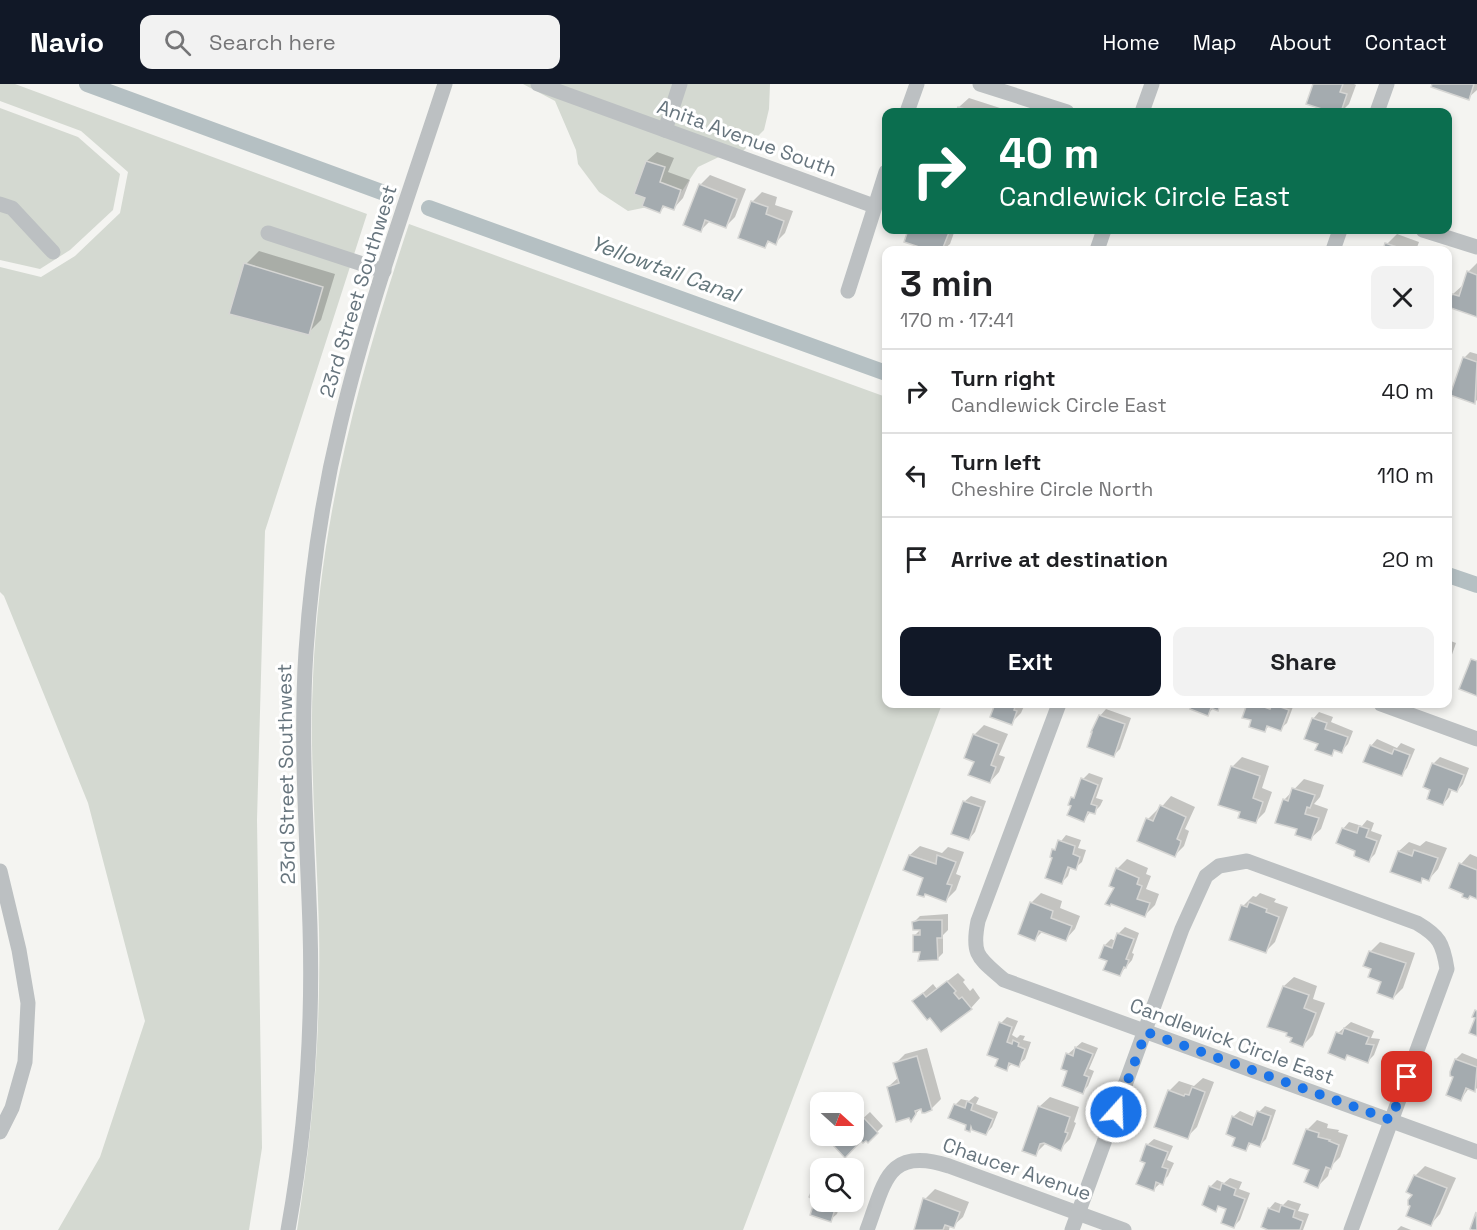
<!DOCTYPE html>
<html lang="en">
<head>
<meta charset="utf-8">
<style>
  :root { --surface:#fff; --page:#f2f2f2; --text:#202124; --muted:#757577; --line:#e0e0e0; --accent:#111827 }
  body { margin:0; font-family:"Space Grotesk",sans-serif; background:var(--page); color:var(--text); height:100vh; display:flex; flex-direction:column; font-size:22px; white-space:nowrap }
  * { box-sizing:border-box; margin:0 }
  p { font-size:20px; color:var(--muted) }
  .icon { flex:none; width:33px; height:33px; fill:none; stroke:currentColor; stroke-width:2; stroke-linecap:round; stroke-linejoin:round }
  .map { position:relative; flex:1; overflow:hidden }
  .panel { position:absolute; left:882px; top:162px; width:570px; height:462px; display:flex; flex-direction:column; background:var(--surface); border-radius:12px; box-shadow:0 3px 9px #0003 }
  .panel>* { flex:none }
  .banner { position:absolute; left:882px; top:24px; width:570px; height:126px; border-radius:12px; box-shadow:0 3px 9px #0003; background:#0b6e4f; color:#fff; overflow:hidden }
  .needle { width:39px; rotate:111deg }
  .tools { position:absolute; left:810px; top:1008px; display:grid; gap:12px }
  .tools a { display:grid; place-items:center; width:54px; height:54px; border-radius:12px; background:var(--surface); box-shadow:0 3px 9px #0003; font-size:30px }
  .pin { position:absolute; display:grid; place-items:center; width:51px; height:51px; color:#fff; margin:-26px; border-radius:12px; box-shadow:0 3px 9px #0006 }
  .me { position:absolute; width:66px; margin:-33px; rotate:20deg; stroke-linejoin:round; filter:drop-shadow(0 0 4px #0008) }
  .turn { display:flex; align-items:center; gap:21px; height:126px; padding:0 18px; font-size:27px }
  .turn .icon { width:78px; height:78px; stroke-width:2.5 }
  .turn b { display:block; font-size:42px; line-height:51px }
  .round { display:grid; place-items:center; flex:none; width:63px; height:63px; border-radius:12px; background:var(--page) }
  .head { display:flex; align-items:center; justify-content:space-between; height:102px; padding:0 18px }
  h1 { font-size:36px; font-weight:800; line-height:45px }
  .primary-button { display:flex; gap:12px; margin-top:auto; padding:12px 18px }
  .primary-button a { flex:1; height:69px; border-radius:12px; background:var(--accent); color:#fff; font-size:24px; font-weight:800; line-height:69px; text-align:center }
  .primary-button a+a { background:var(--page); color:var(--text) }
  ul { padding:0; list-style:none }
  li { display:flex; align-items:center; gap:18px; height:84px; padding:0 18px; border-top:2px solid var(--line) }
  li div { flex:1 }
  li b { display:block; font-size:22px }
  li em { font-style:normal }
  header { display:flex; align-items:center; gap:36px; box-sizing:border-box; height:84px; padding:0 30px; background:var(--accent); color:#fff }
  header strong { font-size:28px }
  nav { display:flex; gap:33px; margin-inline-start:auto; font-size:21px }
  .search { width:420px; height:54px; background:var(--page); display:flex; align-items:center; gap:15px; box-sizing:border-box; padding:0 21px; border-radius:12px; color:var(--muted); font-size:22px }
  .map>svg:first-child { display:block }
  .green { fill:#d4d9d1 }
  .shadow { fill:#0003 }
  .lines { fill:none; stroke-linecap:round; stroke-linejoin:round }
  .canal { stroke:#b5c0c3; stroke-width:16 }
  .building { fill:#a4abaf; stroke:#d6d6d4; stroke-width:1.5 }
  .minor { stroke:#bcc0c2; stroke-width:15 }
  .route { stroke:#1a73e8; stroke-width:10; stroke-dasharray:0 18 }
  .labels { text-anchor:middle; stroke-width:6; stroke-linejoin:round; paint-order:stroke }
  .street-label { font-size:20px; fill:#67757e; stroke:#fff }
  .water-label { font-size:21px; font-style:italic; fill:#63767b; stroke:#fff }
</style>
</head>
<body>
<header>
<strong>Navio</strong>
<div class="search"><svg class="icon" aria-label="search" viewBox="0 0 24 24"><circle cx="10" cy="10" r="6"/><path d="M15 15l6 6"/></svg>Search here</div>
<nav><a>Home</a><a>Map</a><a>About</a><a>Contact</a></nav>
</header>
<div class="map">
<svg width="1477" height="1146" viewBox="0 0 1477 1146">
  <rect width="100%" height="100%" fill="#f4f4f1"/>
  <g class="green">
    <path d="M0 0H15L367 130 265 447 257 736 262 1064 249 1146H58L100 1073 145 937 88 719 4 512 0 508V183L41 193 75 172 120 129 128 88 81 47 0 17Z"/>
    <path d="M523 0H770L769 25 764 46 743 67 721 72 698 83 680 110 672 118 628 127 599 108 578 80 576 66 555 17Z"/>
    <path d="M0 24 78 53 120 90 113 126 70 166 40 185 0 176Z"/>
    <path d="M409 140 886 313V620H942L743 1146H297C313 1046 321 946 319 845 317 761 309 678 313 594 320 434 359 291 409 140Z"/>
  </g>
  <g class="shadow">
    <path d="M1314 0H1354L1356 1 1349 20 1341 28H1336L1308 19Z"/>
    <path d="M1434 0H1477V6L1468 14Z"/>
    <path d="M969 14 1000 24 998 28H951L953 27 958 28 959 23Z"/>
    <path d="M657 68 674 74 668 88 690 96 683 114 674 124 666 121 660 127 647 113 636 109 647 77Z"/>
    <path d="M710 91 746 105 735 133 725 143 710 137 701 146 700 101Z"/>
    <path d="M762 108 777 113 775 121 793 127 785 149 775 159 770 157 765 162 752 118Z"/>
    <path d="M910 146H955L950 160 943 166H932L906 157Z"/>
    <path d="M1397 150 1419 158 1416 166H1384L1387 160Z"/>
    <path d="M259 167 335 190 321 236 308 249 246 180Z"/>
    <path d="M1477 179V232L1453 210 1463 201 1468 188Z"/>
    <path d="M1470 268 1477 270V316L1475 318 1464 274Z"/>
    <path d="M1448 556 1456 559 1448 582Z"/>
    <path d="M996 620H1025L1021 629 1011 639 992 632Z"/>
    <path d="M1193 620H1223L1217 625 1214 624 1207 630 1192 624Z"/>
    <path d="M1249 620H1294L1287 639 1280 645 1270 641 1264 647 1253 635 1244 633Z"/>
    <path d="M1106 625 1131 634 1120 665 1114 671 1100 632Z"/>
    <path d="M1319 628 1333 633 1331 638 1353 647 1348 660 1341 667 1336 665 1331 670 1320 659 1313 635Z"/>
    <path d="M984 641 1008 650 999 671 1005 673 999 688 990 698 976 677 974 651Z"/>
    <path d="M1377 655 1397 664 1401 659 1415 665 1407 684 1401 690 1371 662Z"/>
    <path d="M1242 673 1269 682 1262 704 1272 708 1265 728 1255 738 1242 727 1232 683Z"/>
    <path d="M1440 673 1469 684 1463 700 1457 707 1452 705 1449 713 1443 720 1432 705 1433 680Z"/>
    <path d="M1089 689 1103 694 1096 714 1103 716 1100 722 1094 728 1091 727 1084 736 1073 721V714L1077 709 1083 695Z"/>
    <path d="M1304 695 1324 701 1320 713 1314 720 1328 725 1321 745 1311 754 1284 716Z"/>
    <path d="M971 712 986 717 975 748 969 755 964 718Z"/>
    <path d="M1171 712 1195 723 1185 745 1189 747 1184 762 1174 772 1148 735 1158 725 1159 726Z"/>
    <path d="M1367 736 1374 739 1371 747 1382 751 1375 770 1369 776 1357 766 1343 745 1349 738 1362 742Z"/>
    <path d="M1066 751 1081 756 1078 764 1086 766 1082 778 1075 784 1071 782 1068 792 1062 798 1054 766Z"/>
    <path d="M1426 757 1447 764 1438 785 1429 795 1425 793 1420 798 1399 767 1409 758 1420 762Z"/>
    <path d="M920 762 942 769 948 763 964 768 956 790 961 792 956 806 946 816 925 793 905 785 910 771Z"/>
    <path d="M1470 770 1477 773V814L1461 780Z"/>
    <path d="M1127 775 1148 784 1146 790 1151 792 1146 805 1159 810 1155 821 1145 831 1116 803 1111 801 1118 784Z"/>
    <path d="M1041 809 1062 817 1060 824 1080 832 1075 845 1066 855 1043 847 1035 855 1031 819Z"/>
    <path d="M1260 809 1276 815 1274 818 1288 823 1275 858 1265 868 1243 822 1253 812 1256 813Z"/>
    <path d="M948 830V846L943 851V869L937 875 921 866 914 852 921 845 914 838 920 832Z"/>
    <path d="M1125 843 1139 849 1132 869 1134 870 1132 876 1120 890 1109 876 1105 861 1111 855 1116 857 1118 850Z"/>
    <path d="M1380 858 1415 869 1403 904 1393 914 1373 884 1370 868Z"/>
    <path d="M958 889 965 896 963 898 970 907 973 904 980 914 971 924 931 932 914 917 933 900 937 905Z"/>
    <path d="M1294 893 1317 902 1313 915 1325 919 1313 951 1303 961 1294 953 1284 902Z"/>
    <path d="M1007 933 1018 937 1012 951 1017 954 1020 951 1025 952 1023 956 1031 958 1025 975 1018 981 1013 979 1006 985 1001 939Z"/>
    <path d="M1351 938 1374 947 1371 954 1380 955 1374 971 1367 978 1348 970 1345 974 1338 949Z"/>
    <path d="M1082 958 1098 964 1089 985 1094 987 1088 1002 1082 1008 1069 986 1068 970Z"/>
    <path d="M927 964 941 1015 931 1025 922 1023 911 1035 888 1003 899 993 895 980 905 970Z"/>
    <path d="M1462 969 1477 975V1004L1475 1006 1469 1004 1461 1015 1454 992 1456 975Z"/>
    <path d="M1203 994 1214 998 1197 1043 1187 1053 1169 1007 1179 997 1194 1002Z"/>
    <path d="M975 1012 979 1014 976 1020 998 1028 992 1043 986 1050 973 1043 969 1046 968 1041 955 1021 961 1015 969 1017Z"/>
    <path d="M1050 1013 1079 1023 1074 1038 1076 1039 1070 1055 1060 1065 1045 1060 1035 1070 1024 1066 1040 1022Z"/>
    <path d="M1265 1022 1276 1026 1266 1055 1260 1061 1252 1058 1246 1065 1237 1053 1233 1033 1240 1027 1256 1034 1259 1028Z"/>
    <path d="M870 1028 883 1042 868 1057 861 1055 834 1060 841 1053 839 1052H854V1034L859 1038Z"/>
    <path d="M1317 1036 1328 1040 1327 1044 1339 1046 1338 1048 1348 1051 1340 1073 1331 1082 1328 1092 1318 1102 1310 1085 1295 1079 1308 1045Z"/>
    <path d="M1154 1055 1173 1062 1167 1076 1174 1079 1168 1092 1154 1105 1147 1078V1061Z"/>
    <path d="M1425 1082 1456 1094 1440 1130 1431 1140 1414 1110 1415 1092Z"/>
    <path d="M1230 1094 1242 1098 1239 1105 1250 1109 1240 1136 1234 1142 1228 1124 1220 1121 1215 1126 1210 1103 1217 1096 1224 1099Z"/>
    <path d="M819 1102 820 1118H841L837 1130 830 1136 813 1108Z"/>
    <path d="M935 1105 969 1118 963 1133 953 1142 950 1141 949 1146H915L925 1115Z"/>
    <path d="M1288 1116 1301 1120 1298 1127 1309 1130 1303 1146H1271L1269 1125 1275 1118 1283 1121Z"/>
    <path d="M1401 1142 1411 1146H1397Z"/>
  </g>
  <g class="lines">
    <g class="canal">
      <path d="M87 0 387 110"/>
      <path d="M429 124 886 289"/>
      <path d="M1448 491 1477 501"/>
    </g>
  </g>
  <g class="building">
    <path d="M1313 0H1343L1340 8 1347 10 1341 28H1331L1306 20Z"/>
    <path d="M1432 0H1474L1469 16 1431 3Z"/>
    <path d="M958 23 975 28H956Z"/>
    <path d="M646 77 665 83 660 98 681 106 674 126 663 122 660 129 642 122 645 114 634 110Z"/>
    <path d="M699 100 737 115 726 144 705 136 701 148 683 141Z"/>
    <path d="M751 117 768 123 766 130 784 137 776 161 768 157 765 164 738 154Z"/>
    <path d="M908 146H950L942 166H928L904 158Z"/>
    <path d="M1385 159 1406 166H1383Z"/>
    <path d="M244 179 323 203 309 251 229 230Z"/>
    <path d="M1467 187 1477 191V233L1448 223 1452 210 1459 212Z"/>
    <path d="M1463 273 1477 278 1475 320 1450 311Z"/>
    <path d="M1471 575 1477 577V612L1459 605Z"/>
    <path d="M995 620H1013V622L1015 623 1014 626 1017 627 1012 641 990 633Z"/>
    <path d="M1192 620H1220L1218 627 1211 624 1208 632 1190 625Z"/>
    <path d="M1247 620H1256L1270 625 1272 620 1289 626 1281 647 1267 642 1265 648 1249 643 1251 636 1242 634Z"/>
    <path d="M1099 631 1125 640 1114 673 1087 663 1092 648H1091Z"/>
    <path d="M1312 634 1327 639 1325 645 1348 653 1342 669 1334 666 1332 672 1315 666 1318 660 1304 655Z"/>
    <path d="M973 650 999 660 991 681 996 683 990 699 968 691 974 678 964 674Z"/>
    <path d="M1370 661 1392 670 1394 665 1410 671 1402 692 1363 678Z"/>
    <path d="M1432 679 1464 691 1457 708 1449 705 1443 721 1427 715 1430 706 1423 703Z"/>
    <path d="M1231 682 1260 692 1253 714 1263 718 1256 739 1238 734 1240 728 1218 721Z"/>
    <path d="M1081 694 1098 701 1091 720 1097 722 1095 730 1088 728 1084 738 1067 731 1071 722 1068 721 1071 713 1074 714Z"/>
    <path d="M1292 704 1315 711 1310 724 1307 723 1305 730 1319 734 1311 756 1295 751 1297 745 1275 739 1283 715 1288 717Z"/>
    <path d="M963 717 981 723 969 756 951 750Z"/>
    <path d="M1160 721 1186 733 1177 755 1181 757 1180 761 1175 773 1137 757 1146 734 1153 737Z"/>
    <path d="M1359 742 1369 745 1366 753 1377 757 1369 778 1354 772 1355 767 1336 759 1342 744 1357 749Z"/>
    <path d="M1058 756 1075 762 1073 770 1080 773 1076 786 1068 783 1062 800 1045 794 1052 774 1050 773 1052 765 1055 766Z"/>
    <path d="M1414 766 1438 774 1429 797 1422 794 1421 799 1390 788 1398 767 1412 772Z"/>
    <path d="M909 771 936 780 937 771 956 778 947 800 952 801 946 818 925 810 924 813 917 811 923 794 903 786Z"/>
    <path d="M1459 779 1477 786V815L1470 812 1468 815 1462 813 1463 810 1449 804Z"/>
    <path d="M1116 784 1139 794 1137 800 1142 802 1137 815 1150 819 1145 833 1111 820 1110 822 1105 820 1114 804 1109 802Z"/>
    <path d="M1030 818 1053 827 1051 834 1072 842 1066 857 1039 847 1035 857 1018 850Z"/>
    <path d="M1249 818 1267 825 1266 828 1279 833 1266 869 1229 856 1241 821 1247 823Z"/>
    <path d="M919 836H942V854H937L938 876 918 877 920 868H913V851H920V846H913L912 838Z"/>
    <path d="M1117 849 1134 855 1126 875 1129 876 1126 884 1124 883 1120 892 1103 886 1107 877 1099 874 1104 861 1112 864Z"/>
    <path d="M1369 867 1406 879 1393 915 1377 909 1381 898 1368 893 1371 885 1363 882Z"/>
    <path d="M947 897 956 907 954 909 959 915 962 913 972 925 941 948 930 934 927 936 912 917 923 909 926 913Z"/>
    <path d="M1283 902 1309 911 1304 924 1316 929 1303 963 1290 958 1292 954 1286 952 1287 949 1267 943Z"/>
    <path d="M1475 926 1477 927V952L1469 949 1475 934 1472 933Z"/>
    <path d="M999 938 1012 943 1007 958 1012 960 1013 956 1019 959 1018 962 1025 965 1019 983 1009 979 1007 987 995 982 998 975 987 971Z"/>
    <path d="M1344 944 1369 953 1366 960 1374 961 1368 979 1347 971 1345 976 1328 969 1336 948 1342 950Z"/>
    <path d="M1075 963 1093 970 1084 991 1089 993 1083 1010 1062 1002 1067 987 1061 985 1066 969 1073 972Z"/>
    <path d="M917 972 932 1026 925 1029H922L921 1025 915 1027 916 1030 911 1038 909 1034 896 1038 887 1003 899 999 893 979Z"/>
    <path d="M1455 975 1477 983 1475 1008 1466 1004 1461 1017 1446 1011 1453 993 1450 992V988Z"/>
    <path d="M1192 1003 1205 1008 1188 1055 1154 1043 1168 1006 1184 1012 1185 1010 1189 1011Z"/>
    <path d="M967 1017 973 1020 971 1026 993 1035 986 1051 972 1046 971 1043 970 1048 965 1046 966 1041 948 1034 954 1020 965 1024Z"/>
    <path d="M1038 1022 1070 1033 1065 1048 1068 1049 1061 1067 1044 1059 1040 1060 1036 1072 1022 1067Z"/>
    <path d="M1257 1027 1271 1032 1260 1063 1249 1059 1246 1067 1232 1062 1235 1054 1226 1050 1232 1032 1252 1041Z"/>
    <path d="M863 1033 878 1049 868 1059 866 1057 863 1059 861 1057 845 1074 832 1060 840 1055 837 1052H854V1042Z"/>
    <path d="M1306 1045 1319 1049 1318 1053 1330 1056 1329 1057 1339 1061 1331 1085 1326 1083 1318 1104 1304 1098 1309 1086 1293 1080Z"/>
    <path d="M1146 1060 1168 1068 1162 1083 1168 1085 1163 1101 1156 1098 1154 1107 1136 1100 1145 1079 1140 1077Z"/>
    <path d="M1414 1091 1447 1104 1431 1142 1406 1132 1410 1122 1408 1121V1116L1412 1111 1406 1108Z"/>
    <path d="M1222 1099 1236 1105 1234 1111 1245 1115 1234 1144 1221 1139 1226 1125 1218 1122 1216 1128 1202 1121 1209 1102 1220 1106Z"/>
    <path d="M820 1101V1118H832L831 1120 836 1122 831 1138 810 1131 815 1116 809 1113 812 1107 817 1109 816 1108Z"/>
    <path d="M923 1114 960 1128 954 1144 945 1141 943 1146H914Z"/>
    <path d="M1281 1121 1295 1126 1293 1133 1303 1137 1300 1146H1268L1261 1143 1268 1124 1279 1128Z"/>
    <path d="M1476 1128 1477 1146H1472L1470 1145Z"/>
  </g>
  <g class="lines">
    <g class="minor">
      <path d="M538 0 874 122"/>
      <path d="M980 0 1067 28"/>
      <path d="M907 28 917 0"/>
      <path d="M1142 28 1152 0"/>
      <path d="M1377 28 1387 0"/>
      <path d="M665 46 680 0"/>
      <path d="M0 120 12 124 53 168"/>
      <path d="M1423 146 1477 163"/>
      <path d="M268 149 384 187"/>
      <path d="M1097 166 1104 146"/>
      <path d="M1333 166 1340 146"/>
      <path d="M848 207 886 88"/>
      <path d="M1059 620 978 837C971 872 979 874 1004 896L1477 1068"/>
      <path d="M1381 620 1477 655"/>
      <path d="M0 787 19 866 28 919 25 978 12 1024 0 1048"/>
      <path d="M288 1146C306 1046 313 944 310 843 307 751 300 659 306 567 311 492 322 415 340 341 367 225 408 113 445 0"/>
      <path d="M867 1146C885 1098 887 1062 949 1082L1124 1146"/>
      <path d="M1072 1146 1182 845 1206 792 1219 782 1247 777 1417 839C1439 852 1443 859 1447 885L1351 1146"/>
    </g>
  </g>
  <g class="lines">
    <path class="route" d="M1116 1028 1146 948 1391 1036 1407 993"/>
  </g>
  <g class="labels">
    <g class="street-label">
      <text transform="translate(747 54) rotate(20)" y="7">Anita Avenue South</text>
      <text transform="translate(358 207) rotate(-73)" y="7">23rd Street Southwest</text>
      <text transform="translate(286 690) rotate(-91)" y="7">23rd Street Southwest</text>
      <text transform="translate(1232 957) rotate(20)" y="7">Candlewick Circle East</text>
      <text transform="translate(1017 1085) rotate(19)" y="7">Chaucer Avenue</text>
    </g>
    <g class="water-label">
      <text transform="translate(665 185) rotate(20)" y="7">Yellowtail Canal</text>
    </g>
  </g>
</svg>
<div class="tools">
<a><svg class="needle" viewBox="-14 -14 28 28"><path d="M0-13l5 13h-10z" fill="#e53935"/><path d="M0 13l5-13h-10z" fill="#757577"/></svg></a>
<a><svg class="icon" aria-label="search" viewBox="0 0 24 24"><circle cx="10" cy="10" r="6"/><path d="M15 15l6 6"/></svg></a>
</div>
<div class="pin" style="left:1407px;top:993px;background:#d93025"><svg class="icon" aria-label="arrive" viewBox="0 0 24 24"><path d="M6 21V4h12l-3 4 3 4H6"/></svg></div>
<svg class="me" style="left:1116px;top:1028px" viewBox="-20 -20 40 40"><circle r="17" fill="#1a73e8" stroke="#fff" stroke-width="3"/><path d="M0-11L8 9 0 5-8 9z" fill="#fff"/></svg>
<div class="banner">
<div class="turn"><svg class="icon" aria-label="right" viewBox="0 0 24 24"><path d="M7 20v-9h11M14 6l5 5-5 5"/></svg><div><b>40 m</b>Candlewick Circle East</div></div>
</div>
<section class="panel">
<div class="head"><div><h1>3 min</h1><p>170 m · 17:41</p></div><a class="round"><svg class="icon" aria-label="close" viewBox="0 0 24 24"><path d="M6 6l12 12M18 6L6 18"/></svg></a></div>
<ul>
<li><svg class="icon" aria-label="right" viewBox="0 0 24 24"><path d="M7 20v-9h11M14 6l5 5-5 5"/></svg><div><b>Turn right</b><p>Candlewick Circle East</p></div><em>40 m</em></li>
<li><svg class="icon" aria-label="left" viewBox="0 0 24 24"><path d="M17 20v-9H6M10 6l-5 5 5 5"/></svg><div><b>Turn left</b><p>Cheshire Circle North</p></div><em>110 m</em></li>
<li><svg class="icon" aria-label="arrive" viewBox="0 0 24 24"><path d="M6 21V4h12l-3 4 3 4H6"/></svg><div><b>Arrive at destination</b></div><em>20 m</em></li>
</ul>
<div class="primary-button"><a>Exit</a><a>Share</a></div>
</section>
</div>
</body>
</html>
